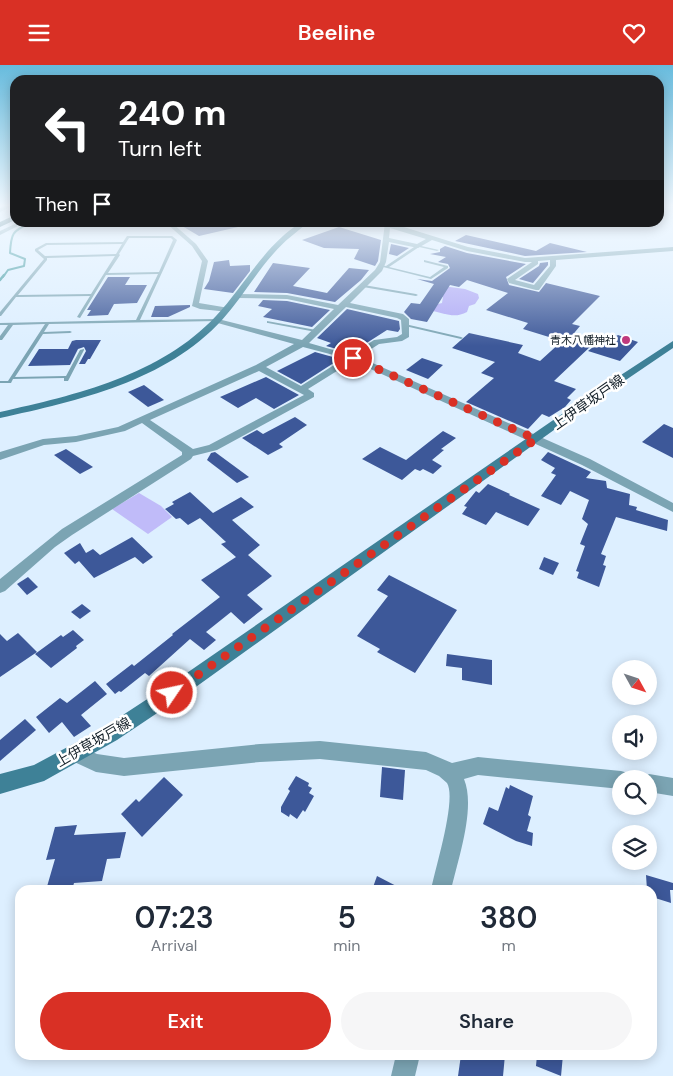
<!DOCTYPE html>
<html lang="en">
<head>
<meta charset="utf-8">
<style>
  :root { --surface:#fff; --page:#f6f6f7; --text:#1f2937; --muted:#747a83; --accent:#d93025 }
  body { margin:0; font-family:"DM Sans","Noto Sans JP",sans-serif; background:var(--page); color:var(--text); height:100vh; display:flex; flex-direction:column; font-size:19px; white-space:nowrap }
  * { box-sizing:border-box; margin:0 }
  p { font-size:16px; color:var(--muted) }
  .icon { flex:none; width:28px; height:28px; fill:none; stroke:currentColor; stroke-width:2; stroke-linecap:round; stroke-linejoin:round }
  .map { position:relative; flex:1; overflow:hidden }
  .side { position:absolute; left:15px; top:820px; width:642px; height:175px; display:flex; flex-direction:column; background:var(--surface); border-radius:15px; box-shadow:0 2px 12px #0003 }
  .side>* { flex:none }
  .banner { position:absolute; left:10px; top:10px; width:654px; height:152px; border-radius:15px; box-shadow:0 2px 12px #0003; background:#202124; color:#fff; overflow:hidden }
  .needle { width:32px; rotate:130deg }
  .buttons { position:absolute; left:612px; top:595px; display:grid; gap:10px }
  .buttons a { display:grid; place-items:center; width:45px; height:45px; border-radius:50%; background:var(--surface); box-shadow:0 2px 12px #0003; font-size:25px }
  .pin { position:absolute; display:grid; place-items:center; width:42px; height:42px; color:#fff; margin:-21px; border:2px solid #fff; border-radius:50%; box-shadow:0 1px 5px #0007 }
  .me { position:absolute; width:55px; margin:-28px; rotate:56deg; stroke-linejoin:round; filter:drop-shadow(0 0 4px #0008) }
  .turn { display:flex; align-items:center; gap:18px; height:105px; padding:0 25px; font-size:22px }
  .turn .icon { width:65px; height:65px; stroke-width:2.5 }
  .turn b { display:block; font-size:35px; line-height:42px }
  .then { display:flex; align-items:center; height:48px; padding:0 25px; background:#0003; gap:10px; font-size:19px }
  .eta { display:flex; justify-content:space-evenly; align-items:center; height:85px; text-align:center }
  .eta b { font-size:30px; font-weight:600; line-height:35px }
  .action { display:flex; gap:10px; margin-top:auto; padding:10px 25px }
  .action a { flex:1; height:58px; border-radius:30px; background:var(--accent); color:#fff; font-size:20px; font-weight:600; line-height:58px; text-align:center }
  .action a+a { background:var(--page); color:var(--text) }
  header { display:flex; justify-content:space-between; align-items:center; height:65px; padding:0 25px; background:var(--accent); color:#fff; font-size:22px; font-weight:600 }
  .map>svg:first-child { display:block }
  .green { fill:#c0bbf9 }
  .forest { fill:#aea7f5 }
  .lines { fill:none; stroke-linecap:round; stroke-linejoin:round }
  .stream-far1 { stroke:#35939b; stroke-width:2 }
  .stream { stroke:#35939b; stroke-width:2.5 }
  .building { fill:#3d5899 }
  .lane { fill:#7ba4b3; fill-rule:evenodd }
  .street { fill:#7ba4b3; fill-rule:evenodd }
  .secondary { fill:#3e8197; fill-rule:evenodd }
  .highway { fill:#0e4d5f; fill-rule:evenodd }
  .route { stroke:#d93025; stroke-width:9; stroke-dasharray:0 16.2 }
  .poi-dot { fill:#bf3a7d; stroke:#fff; stroke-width:2 }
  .labels { text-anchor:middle; stroke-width:5; stroke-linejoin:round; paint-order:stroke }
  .far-poi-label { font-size:11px; fill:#111d26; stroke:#fff; text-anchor:end }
  .street-label { font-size:14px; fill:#111d26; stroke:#fff }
</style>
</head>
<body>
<header><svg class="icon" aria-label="menu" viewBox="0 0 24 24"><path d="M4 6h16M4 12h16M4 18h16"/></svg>Beeline<svg class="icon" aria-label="heart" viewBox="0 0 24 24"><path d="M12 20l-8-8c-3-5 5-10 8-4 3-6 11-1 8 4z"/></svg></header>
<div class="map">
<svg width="673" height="1011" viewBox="0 0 673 1011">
  <rect width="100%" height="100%" fill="#ddefff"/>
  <path class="green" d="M139 428 161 441 172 452 148 469 112 444Z"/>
  <path class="forest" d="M435 220 465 224 478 229 479 233 475 239 469 241 467 247C454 254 445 248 432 246L438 239 442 238 443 232 431 225Z"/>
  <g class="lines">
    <path class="stream-far1" d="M3 212 8 205 24 201 25 194 10 188C11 169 12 166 30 158"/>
    <path class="stream" d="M0 215 4 210"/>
  </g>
  <g class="building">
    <path d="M177 158H237L238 162 199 171Z"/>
    <path d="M339 162 381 175 378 196 375 201 354 194 359 184 324 183 302 175Z"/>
    <path d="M466 170 536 186 550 178 587 187 525 191 455 176Z"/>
    <path d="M391 179 409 183 397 191 389 189Z"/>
    <path d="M445 181 467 188 526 199 506 212 509 220 539 227 546 218 600 231 572 259 580 261 570 273 592 280 554 316 576 324 567 333 571 335 565 342 549 352 542 349 528 364 466 337 494 313 481 308 495 297 452 283 469 268 523 280 518 288 540 296 562 276 523 264 528 258 486 245 508 228 467 215 459 222 450 220 427 257 411 254 404 247 411 238 420 239 434 219 417 214 432 216 450 203 448 199 438 197 446 192 430 189 440 187V184Z"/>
    <path d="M229 195 230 201 250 200V206L233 228 204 224 209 216 214 197Z"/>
    <path d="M548 197V200L533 218 519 214 539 201 540 198Z"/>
    <path d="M273 198 310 203 293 221 327 228 349 203 369 205 361 215 335 237 287 228 254 227Z"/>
    <path d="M108 212H130L125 220H147L137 238 114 239 108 250 87 251 91 245H87Z"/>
    <path d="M263 235 287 236 330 245 312 262 263 252 272 244 258 241Z"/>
    <path d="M190 240V242L168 252H151L155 241Z"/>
    <path d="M347 244 399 256 400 264 398 267 387 265 351 288 326 281 331 278 317 273Z"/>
    <path d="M618 270 638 277 620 296 588 286 602 275 605 276 609 272 613 273Z"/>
    <path d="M76 275H101L90 294H88L85 299H79L86 286 84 282 78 284 70 300 28 301 39 284H68L72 276Z"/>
    <path d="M315 287 340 294 301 319 277 306Z"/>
    <path d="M422 293 443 300 428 314 406 305Z"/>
    <path d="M266 312 299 330 274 344 256 333 238 343 220 332Z"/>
    <path d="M144 320 164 335 148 342 128 327Z"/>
    <path d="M295 352 307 360 279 379 283 382 268 390 242 373 257 365 263 369Z"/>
    <path d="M664 359 673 363V393L642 377Z"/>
    <path d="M443 366 456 373 441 384 444 385 432 395 442 401 433 409 423 404 420 406 415 404 402 415 362 394 380 382 406 395Z"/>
    <path d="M66 384 93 402 80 409 54 390Z"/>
    <path d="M215 387 249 412 237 418 207 395 211 388Z"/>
    <path d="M548 387 591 407 586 413 606 416 607 423 630 429 629 440 637 442 636 445 668 455 667 466 616 452 601 489 606 491 603 500 606 501 599 522 577 513 579 507 576 506 585 481 580 479 588 459 582 454 589 435 570 426 561 440 541 431 556 410 551 408 555 403 541 395Z"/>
    <path d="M488 419 510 429 509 430 540 444 528 461 496 447 486 460 462 449 467 442 464 441 476 426 479 428Z"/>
    <path d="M190 427 213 448 241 432 254 442 232 455 260 480 248 490 272 511 247 530 263 544 244 559 231 547 206 567 216 575 204 585 190 574 149 611 145 608 121 627 119 626 115 629 106 619 132 599 134 601 173 570 172 569 220 532 201 515 236 492 221 479 226 477 200 453 188 460 180 453 176 454 165 444 174 439 172 437Z"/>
    <path d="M132 472 153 492 143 499 135 492 94 513 79 496 75 499 64 488 80 478 86 488 93 484 100 490Z"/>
    <path d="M544 492 559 498 553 510 539 504Z"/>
    <path d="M389 510 457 545 415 608 377 587 380 584 357 571 388 531 377 525Z"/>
    <path d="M28 512 38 522 27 530 17 519Z"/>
    <path d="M82 539 91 546 80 554 71 547Z"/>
    <path d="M73 565 84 575 76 581 77 583 51 603 35 589 61 570 63 572Z"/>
    <path d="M18 568 37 587 0 612V569L7 576Z"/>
    <path d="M447 589 492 595V620L462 615V603L446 601Z"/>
    <path d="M95 616 107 629 81 650 91 661 74 672 62 657 49 668 36 652 60 633 67 638Z"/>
    <path d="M25 654 36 665 0 696V675Z"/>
    <path d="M382 702 405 705 403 735 380 732Z"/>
    <path d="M296 711 309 718 308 721 312 723 309 728 314 731 305 747 303 745 297 754 290 749 289 752 281 747V742L290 726 288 724Z"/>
    <path d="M164 712 183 730 142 772 121 749 136 734 139 737Z"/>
    <path d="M510 720 533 731 528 750 531 752 527 766 533 768 532 781 516 776 483 759 489 742 498 746 506 722 509 724Z"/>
    <path d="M77 760 74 770 126 767 120 793 107 794 102 816 74 818 72 825H46L55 794 46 795 55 762Z"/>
    <path d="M646 810 673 818V825H670L671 838 652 832V825H647Z"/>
    <path d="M377 811 404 825H372Z"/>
    <path d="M461 990H505L503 1011H458Z"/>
    <path d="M537 990H563L561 1011 536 1001Z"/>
  </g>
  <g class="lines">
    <g class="lane">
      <path d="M127 171H172L177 175 140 255 217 254H218V256L49 259 44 267 70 266 72 267 70 268 43 269 15 312 66 311 80 285 84 284V285L68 316H64V313L13 314 11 318H0V316H8L45 259 13 260 2 275H0V271L8 260H0V258L136 255 158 209 106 210 80 253 77 252 90 231 16 232 1 251H0V247L44 194 35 186V184L46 178 123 177ZM129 173H171L173 175 159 207 108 208 120 190 119 189ZM122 179 116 189 45 191 38 185 47 180ZM115 191 91 229 18 230 47 195V193Z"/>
      <path d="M417 180 439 185 437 186 419 182 389 202 430 212 444 202 424 197V195L448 201V203L431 214 379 201 381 200 386 201Z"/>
      <path d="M364 220 416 229 418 230 416 231 363 222 362 221Z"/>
      <path d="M267 256 316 265 318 266 316 267 268 258H267Z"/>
      <path d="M405 259 461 272 463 273 461 274 405 261Z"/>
    </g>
    <g class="street">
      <path d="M7 140H14L0 147V143Z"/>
      <path d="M667 140H673V142L668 141Z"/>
      <path d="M17 158H24L0 170V166Z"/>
      <path d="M166 158H172L196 179 208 196 199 238 229 243V247L200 244 192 241 202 196 192 181Z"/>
      <path d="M385 158H391L468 182 525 193 673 182V186L556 195V201L539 225H536L509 218 507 214 532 197H525L467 186 432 175 418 183 389 177 386 197 382 206 350 238 403 249 409 254V272L402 276 379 279 359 292 590 394 673 438V447L582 400 353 296 308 324 314 328V332L217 385 193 391 191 394 72 470 55 482 5 526 0 528V514L62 464 182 390V387L142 358 125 366 76 377 44 380 0 395V387L43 374 76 371 118 362 256 300 294 279 214 257V253L302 275 334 244 287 234 238 233 234 231 238 229 287 230 338 240 375 205 380 197ZM390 163 426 174 417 179 389 173ZM550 195V201L534 220 515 215 538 199V196ZM346 242 397 253 401 255 402 269 397 272 374 275 351 290 309 278ZM303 282 345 293 301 321 266 302ZM259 306 304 330 209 380 193 384 150 355Z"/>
      <path d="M320 676 426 687 452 698 478 692 621 706 628 708 630 714H621V724L478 710 464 714C476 743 458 794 451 825H431C435 804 457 734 447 718L439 711 426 705 320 694 260 697 124 711 96 707 70 695 67 689 70 683 76 680 97 689 124 693 260 679Z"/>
      <path d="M649 709 673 713V731L649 727V714H642Z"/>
      <path d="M396 990H420L415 1011H391Z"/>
    </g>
    <g class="secondary">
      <path d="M300 158H307C296 168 284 176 274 188 255 209 241 234 222 255 166 316 78 336 0 353V347C76 330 161 310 216 251 245 220 264 181 300 158Z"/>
      <path d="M673 276V283L586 342 193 624 117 675 44 716 0 729V709L34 700 103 663 181 612 578 338Z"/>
    </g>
    <path class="highway" d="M15 150V155L0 162V157Z"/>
  </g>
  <linearGradient id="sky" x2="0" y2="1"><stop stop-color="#67bbdd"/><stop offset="0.5" stop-color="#f0f8ff"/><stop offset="1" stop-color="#f0f8ff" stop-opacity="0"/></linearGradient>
  <rect width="673" height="281" fill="url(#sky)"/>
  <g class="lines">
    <path class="route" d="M172 628 536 374 353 293"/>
  </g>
  <circle class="poi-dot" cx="626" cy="275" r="5"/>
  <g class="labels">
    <g class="far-poi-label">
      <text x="616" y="279">青木八幡神社</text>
    </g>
    <g class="street-label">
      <text transform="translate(588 337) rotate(-35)" y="5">上伊草坂戸線</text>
      <text transform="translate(93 677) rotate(-30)" y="5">上伊草坂戸線</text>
    </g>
  </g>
</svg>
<div class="buttons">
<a><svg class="needle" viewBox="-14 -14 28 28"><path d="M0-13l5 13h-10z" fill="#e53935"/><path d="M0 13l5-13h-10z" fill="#747a83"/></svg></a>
<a><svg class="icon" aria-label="sound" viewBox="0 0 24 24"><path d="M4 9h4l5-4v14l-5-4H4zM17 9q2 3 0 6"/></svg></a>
<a><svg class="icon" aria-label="search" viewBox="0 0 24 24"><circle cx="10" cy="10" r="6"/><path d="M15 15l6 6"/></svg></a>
<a><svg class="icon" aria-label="layers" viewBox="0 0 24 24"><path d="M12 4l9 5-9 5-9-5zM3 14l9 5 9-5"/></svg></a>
</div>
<div class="pin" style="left:353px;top:293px;background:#d93025"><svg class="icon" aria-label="arrive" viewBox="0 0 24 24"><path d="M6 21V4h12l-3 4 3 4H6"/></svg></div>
<svg class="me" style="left:172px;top:628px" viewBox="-20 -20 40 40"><circle r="17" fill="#d93025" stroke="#fff" stroke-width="3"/><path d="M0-11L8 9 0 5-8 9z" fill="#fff"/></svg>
<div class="banner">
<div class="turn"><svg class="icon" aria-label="left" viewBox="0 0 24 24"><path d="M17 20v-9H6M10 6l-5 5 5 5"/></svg><div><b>240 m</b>Turn left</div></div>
<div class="then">Then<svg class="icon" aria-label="arrive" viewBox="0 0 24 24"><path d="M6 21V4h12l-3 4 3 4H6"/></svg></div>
</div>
<section class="side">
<div class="eta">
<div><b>07:23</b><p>Arrival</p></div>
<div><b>5</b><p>min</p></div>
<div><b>380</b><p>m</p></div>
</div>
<div class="action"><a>Exit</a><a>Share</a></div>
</section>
</div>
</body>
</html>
